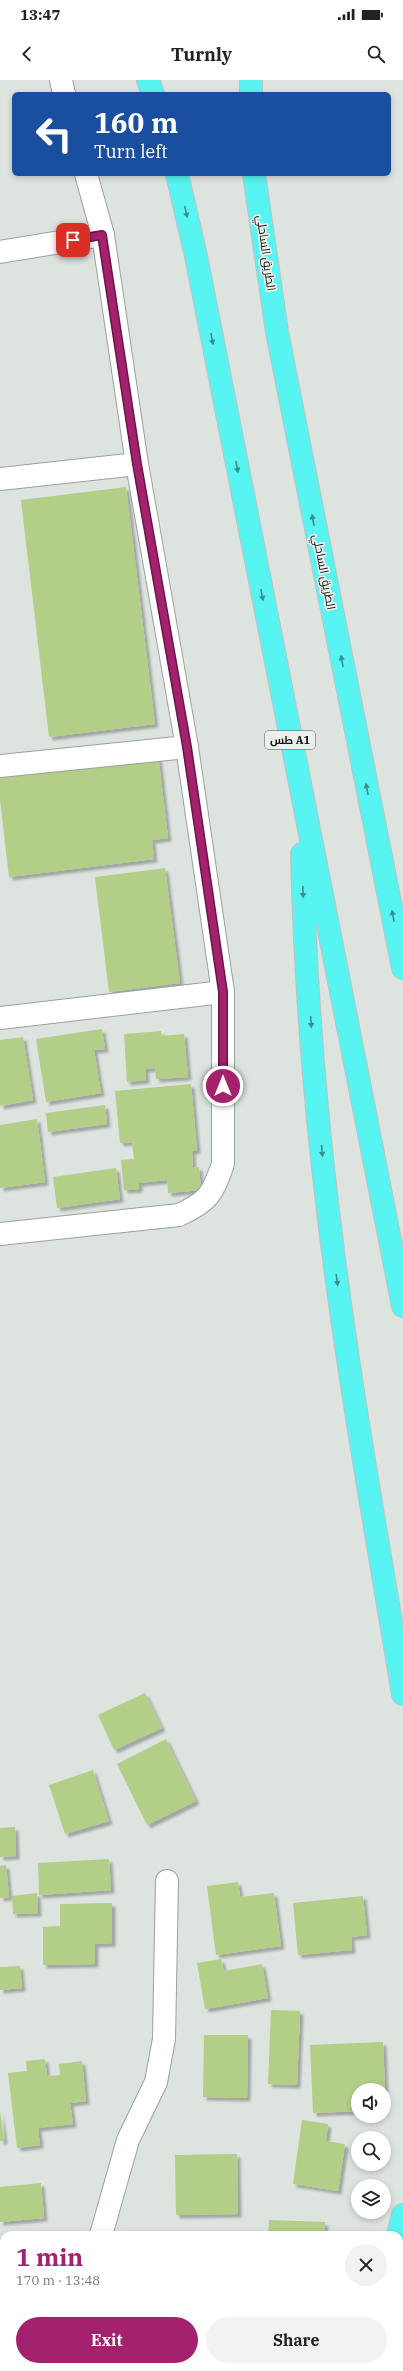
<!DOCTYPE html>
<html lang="en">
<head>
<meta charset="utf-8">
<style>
  :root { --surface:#fff; --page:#f2f2f2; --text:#222; --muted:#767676; --accent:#a4216e }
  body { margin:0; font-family:"IBM Plex Serif",Cairo,serif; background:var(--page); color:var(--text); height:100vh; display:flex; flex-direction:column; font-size:15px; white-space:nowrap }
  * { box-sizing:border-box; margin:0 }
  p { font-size:13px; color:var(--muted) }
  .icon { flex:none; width:22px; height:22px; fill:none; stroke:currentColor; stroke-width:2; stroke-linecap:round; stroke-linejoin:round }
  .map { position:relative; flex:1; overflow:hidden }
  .sheet { position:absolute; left:0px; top:2151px; width:403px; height:140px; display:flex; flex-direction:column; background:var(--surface); border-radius:12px 12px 0 0; box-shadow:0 2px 6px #0003 }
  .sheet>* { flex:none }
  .hud { position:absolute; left:12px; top:12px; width:379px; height:84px; border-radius:6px; box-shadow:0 2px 6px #0003; background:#1a4fa0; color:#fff; overflow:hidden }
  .controls { position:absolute; left:351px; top:2003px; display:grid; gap:8px }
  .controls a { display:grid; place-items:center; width:40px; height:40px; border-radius:50%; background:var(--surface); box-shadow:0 2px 6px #0003; font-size:20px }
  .pin { position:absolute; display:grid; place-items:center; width:34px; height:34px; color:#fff; margin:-17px; border-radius:8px; box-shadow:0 2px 6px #0006 }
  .me { position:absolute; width:44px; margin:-22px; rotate:0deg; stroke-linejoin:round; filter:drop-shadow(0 0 3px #0008) }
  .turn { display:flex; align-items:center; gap:14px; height:84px; padding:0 16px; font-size:18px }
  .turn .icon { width:52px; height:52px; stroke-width:2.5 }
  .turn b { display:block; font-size:28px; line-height:34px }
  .round { display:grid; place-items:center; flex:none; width:42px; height:42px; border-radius:21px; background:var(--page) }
  .overview { display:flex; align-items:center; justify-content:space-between; height:68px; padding:0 16px }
  h1 { font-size:24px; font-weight:700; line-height:30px; color:var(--accent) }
  .button { display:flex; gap:8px; margin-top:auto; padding:8px 16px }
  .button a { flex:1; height:46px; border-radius:24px; background:var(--accent); color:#fff; font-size:16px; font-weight:700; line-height:46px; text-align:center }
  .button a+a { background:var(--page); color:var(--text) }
  .status { display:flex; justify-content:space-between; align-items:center; height:28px; padding:0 20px; background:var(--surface); direction:ltr }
  .status svg { height:11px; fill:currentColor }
  header { display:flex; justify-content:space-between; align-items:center; height:52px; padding:0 16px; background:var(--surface); font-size:18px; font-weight:700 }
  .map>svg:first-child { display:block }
  .building { fill:#b2ce87; filter:url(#shadow) }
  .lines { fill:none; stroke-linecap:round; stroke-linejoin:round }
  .minor-casing { stroke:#9ba19d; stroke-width:24 }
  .trunk-casing { stroke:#c1c1c1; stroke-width:24 }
  .minor { stroke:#fff; stroke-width:22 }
  .trunk { stroke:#57f4f2; stroke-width:22 }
  .oneway { fill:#378e8c }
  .route-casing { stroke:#6b1548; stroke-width:10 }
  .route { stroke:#a4216e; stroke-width:7 }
  .labels { text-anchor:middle; stroke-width:3.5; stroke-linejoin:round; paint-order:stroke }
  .shield { fill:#eaf0ec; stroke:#515552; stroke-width:1 }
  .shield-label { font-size:11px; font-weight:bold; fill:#0f1210 }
  .street-label { font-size:12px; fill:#0f1210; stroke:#eaf0ec }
</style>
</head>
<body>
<div class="status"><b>13:47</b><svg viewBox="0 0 49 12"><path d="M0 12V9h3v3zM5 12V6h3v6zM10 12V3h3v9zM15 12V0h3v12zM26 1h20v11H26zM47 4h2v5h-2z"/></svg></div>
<header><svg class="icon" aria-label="back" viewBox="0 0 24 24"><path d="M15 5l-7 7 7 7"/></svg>Turnly<svg class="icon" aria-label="search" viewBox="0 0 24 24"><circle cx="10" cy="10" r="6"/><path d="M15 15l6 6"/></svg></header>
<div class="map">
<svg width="403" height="2291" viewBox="0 0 403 2291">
  <defs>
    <filter id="shadow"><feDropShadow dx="3.5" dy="3.5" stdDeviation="1" flood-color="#0004"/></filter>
  </defs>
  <rect width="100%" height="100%" fill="#dde3df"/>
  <g class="building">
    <path d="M126 407 155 644 49 657 21 420Z"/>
    <path d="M158 674 168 758 152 760 154 779 9 797 0 720V693Z"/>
    <path d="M165 788 180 903 109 912 95 797Z"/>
    <path d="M102 949 105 969 94 970 101 1013 46 1022 36 959Z"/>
    <path d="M161 951V956L184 954 188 997 156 999 155 988 145 989 146 1000 127 1002 124 954Z"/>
    <path d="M23 957 33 1020 0 1026V960Z"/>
    <path d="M191 1004 197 1070 192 1071 193 1088 199 1087 201 1110 168 1113 167 1100 139 1103V1109L124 1110 121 1080 134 1079 132 1062 120 1063 115 1011Z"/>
    <path d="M105 1025 107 1044 48 1052 46 1033Z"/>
    <path d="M37 1039 45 1102 0 1108V1045Z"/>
    <path d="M116 1088 120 1119 57 1128 53 1097Z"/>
    <path d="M145 1613 162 1648 114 1670 98 1635Z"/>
    <path d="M166 1659 196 1721 147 1745 117 1684Z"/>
    <path d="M93 1690 109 1741 65 1754 49 1705Z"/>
    <path d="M15 1747 16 1776 0 1777V1748Z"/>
    <path d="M109 1779 111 1810 39 1815 38 1783Z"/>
    <path d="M6 1785 9 1817 0 1818V1786Z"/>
    <path d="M238 1802 240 1817 274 1813 281 1866 216 1875 207 1806Z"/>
    <path d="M37 1813 38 1833 13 1834 12 1816Z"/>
    <path d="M363 1816 367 1855 351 1857 352 1870 298 1875 293 1823Z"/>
    <path d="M112 1823V1863L95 1864V1884L43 1885V1847L60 1846V1824Z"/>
    <path d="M221 1879 224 1891 262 1884 268 1918 205 1929 197 1883Z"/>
    <path d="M20 1886 22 1908 0 1910V1887Z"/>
    <path d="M271 1930 300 1931 297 2005 268 2004Z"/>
    <path d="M204 1955H248L247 2018 203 2017Z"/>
    <path d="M383 1962 385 2010H358V2031L313 2033 310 1965Z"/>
    <path d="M45 1979 47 1996 60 1995 59 1984 82 1981 86 2021 70 2023 73 2044 38 2048 40 2065 17 2068 8 1993 27 1991 26 1981Z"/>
    <path d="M0 2030 4 2061H0Z"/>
    <path d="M302 2040 328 2044 326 2061 345 2064 338 2111 293 2104Z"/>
    <path d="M237 2074 238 2134 176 2135 175 2075Z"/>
    <path d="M41 2103 44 2138 0 2142V2107Z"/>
    <path d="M269 2140 325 2142 324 2155H268Z"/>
    <path d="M4 2197V2259L0 2255V2203Z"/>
    <path d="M0 2277 4 2281V2287H12L17 2291H0Z"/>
    <path d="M34 2287H74L79 2291H31Z"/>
    <path d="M125 2287H146L145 2291H124Z"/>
    <path d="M198 2287H253L252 2291H213Z"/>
  </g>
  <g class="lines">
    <defs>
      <g id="minor">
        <path d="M61 0 64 14"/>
        <path d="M0 172 103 155"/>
        <path d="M0 399 137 384"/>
        <path d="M0 686 187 667"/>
        <path d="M0 938 223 912"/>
        <path d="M0 1154 179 1135C209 1121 212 1115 223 1084V912L187 667 137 384 103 155 86 94"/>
        <path d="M101 2155 128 2060 156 2002 164 1959 167 1801"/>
        <path d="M0 2192 4 2193"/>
        <path d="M101 2287V2291"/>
      </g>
      <g id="trunk">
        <path d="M148 0 153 14"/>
        <path d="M251 14V0"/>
        <path d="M177 94 196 176 403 1226"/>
        <path d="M254 94 277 252 403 888"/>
        <path d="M302 774C305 896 314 1018 329 1139 348 1298 377 1456 403 1614"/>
        <path d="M398 2155 403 2135"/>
        <path d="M399 2275 403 2268"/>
        <path d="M359 2291 360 2287"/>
        <path d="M389 2291 391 2287"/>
      </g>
    </defs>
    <use href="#minor" class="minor-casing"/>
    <use href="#trunk" class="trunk-casing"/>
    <use href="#minor" class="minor"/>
    <use href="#trunk" class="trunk"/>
  </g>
  <defs><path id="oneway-solid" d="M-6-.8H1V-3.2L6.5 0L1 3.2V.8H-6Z"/></defs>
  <g class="oneway">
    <use href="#oneway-solid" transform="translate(186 132) rotate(77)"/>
    <use href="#oneway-solid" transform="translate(212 259) rotate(79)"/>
    <use href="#oneway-solid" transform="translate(237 387) rotate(79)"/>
    <use href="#oneway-solid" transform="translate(313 440) rotate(-101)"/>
    <use href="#oneway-solid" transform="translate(262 515) rotate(79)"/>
    <use href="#oneway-solid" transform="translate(342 581) rotate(-101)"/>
    <use href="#oneway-solid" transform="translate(367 709) rotate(-101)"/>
    <use href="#oneway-solid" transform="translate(303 812) rotate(89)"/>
    <use href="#oneway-solid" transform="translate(393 836) rotate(-101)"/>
    <use href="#oneway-solid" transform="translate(311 942) rotate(86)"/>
    <use href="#oneway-solid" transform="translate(322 1071) rotate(85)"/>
    <use href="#oneway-solid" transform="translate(337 1200) rotate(82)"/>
  </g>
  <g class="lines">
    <defs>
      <path id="route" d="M73 160 102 155 137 384 187 667 223 912V1006"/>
    </defs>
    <use href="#route" class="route-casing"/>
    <use href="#route" class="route"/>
  </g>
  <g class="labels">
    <rect class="shield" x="265" y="651" width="50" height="18" rx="3"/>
    <g class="shield-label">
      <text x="290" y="664">طس A1</text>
    </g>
    <g class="street-label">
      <text transform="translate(266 173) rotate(82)" y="4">الطريق الساحلي</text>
      <text transform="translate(324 492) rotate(79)" y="4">الطريق الساحلي</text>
    </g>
  </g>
</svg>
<div class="controls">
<a><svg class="icon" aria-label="sound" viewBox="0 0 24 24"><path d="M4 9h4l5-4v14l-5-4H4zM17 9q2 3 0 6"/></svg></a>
<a><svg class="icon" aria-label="search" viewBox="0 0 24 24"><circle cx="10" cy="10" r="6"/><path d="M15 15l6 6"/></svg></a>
<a><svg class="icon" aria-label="layers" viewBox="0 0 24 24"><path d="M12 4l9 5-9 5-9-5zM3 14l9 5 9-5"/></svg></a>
</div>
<div class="pin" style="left:73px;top:160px;background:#d93025"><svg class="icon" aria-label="arrive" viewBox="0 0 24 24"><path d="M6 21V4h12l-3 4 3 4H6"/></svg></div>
<svg class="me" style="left:223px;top:1006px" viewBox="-20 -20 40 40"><circle r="17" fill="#a4216e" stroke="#fff" stroke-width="3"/><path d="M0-11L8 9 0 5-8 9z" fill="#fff"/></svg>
<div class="hud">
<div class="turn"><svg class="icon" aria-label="left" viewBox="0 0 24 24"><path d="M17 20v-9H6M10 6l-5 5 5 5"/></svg><div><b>160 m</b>Turn left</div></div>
</div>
<section class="sheet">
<div class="overview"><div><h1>1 min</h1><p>170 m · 13:48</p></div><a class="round"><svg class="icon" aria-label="close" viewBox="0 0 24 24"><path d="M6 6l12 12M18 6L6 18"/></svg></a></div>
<div class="button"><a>Exit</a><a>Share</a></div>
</section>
</div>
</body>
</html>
